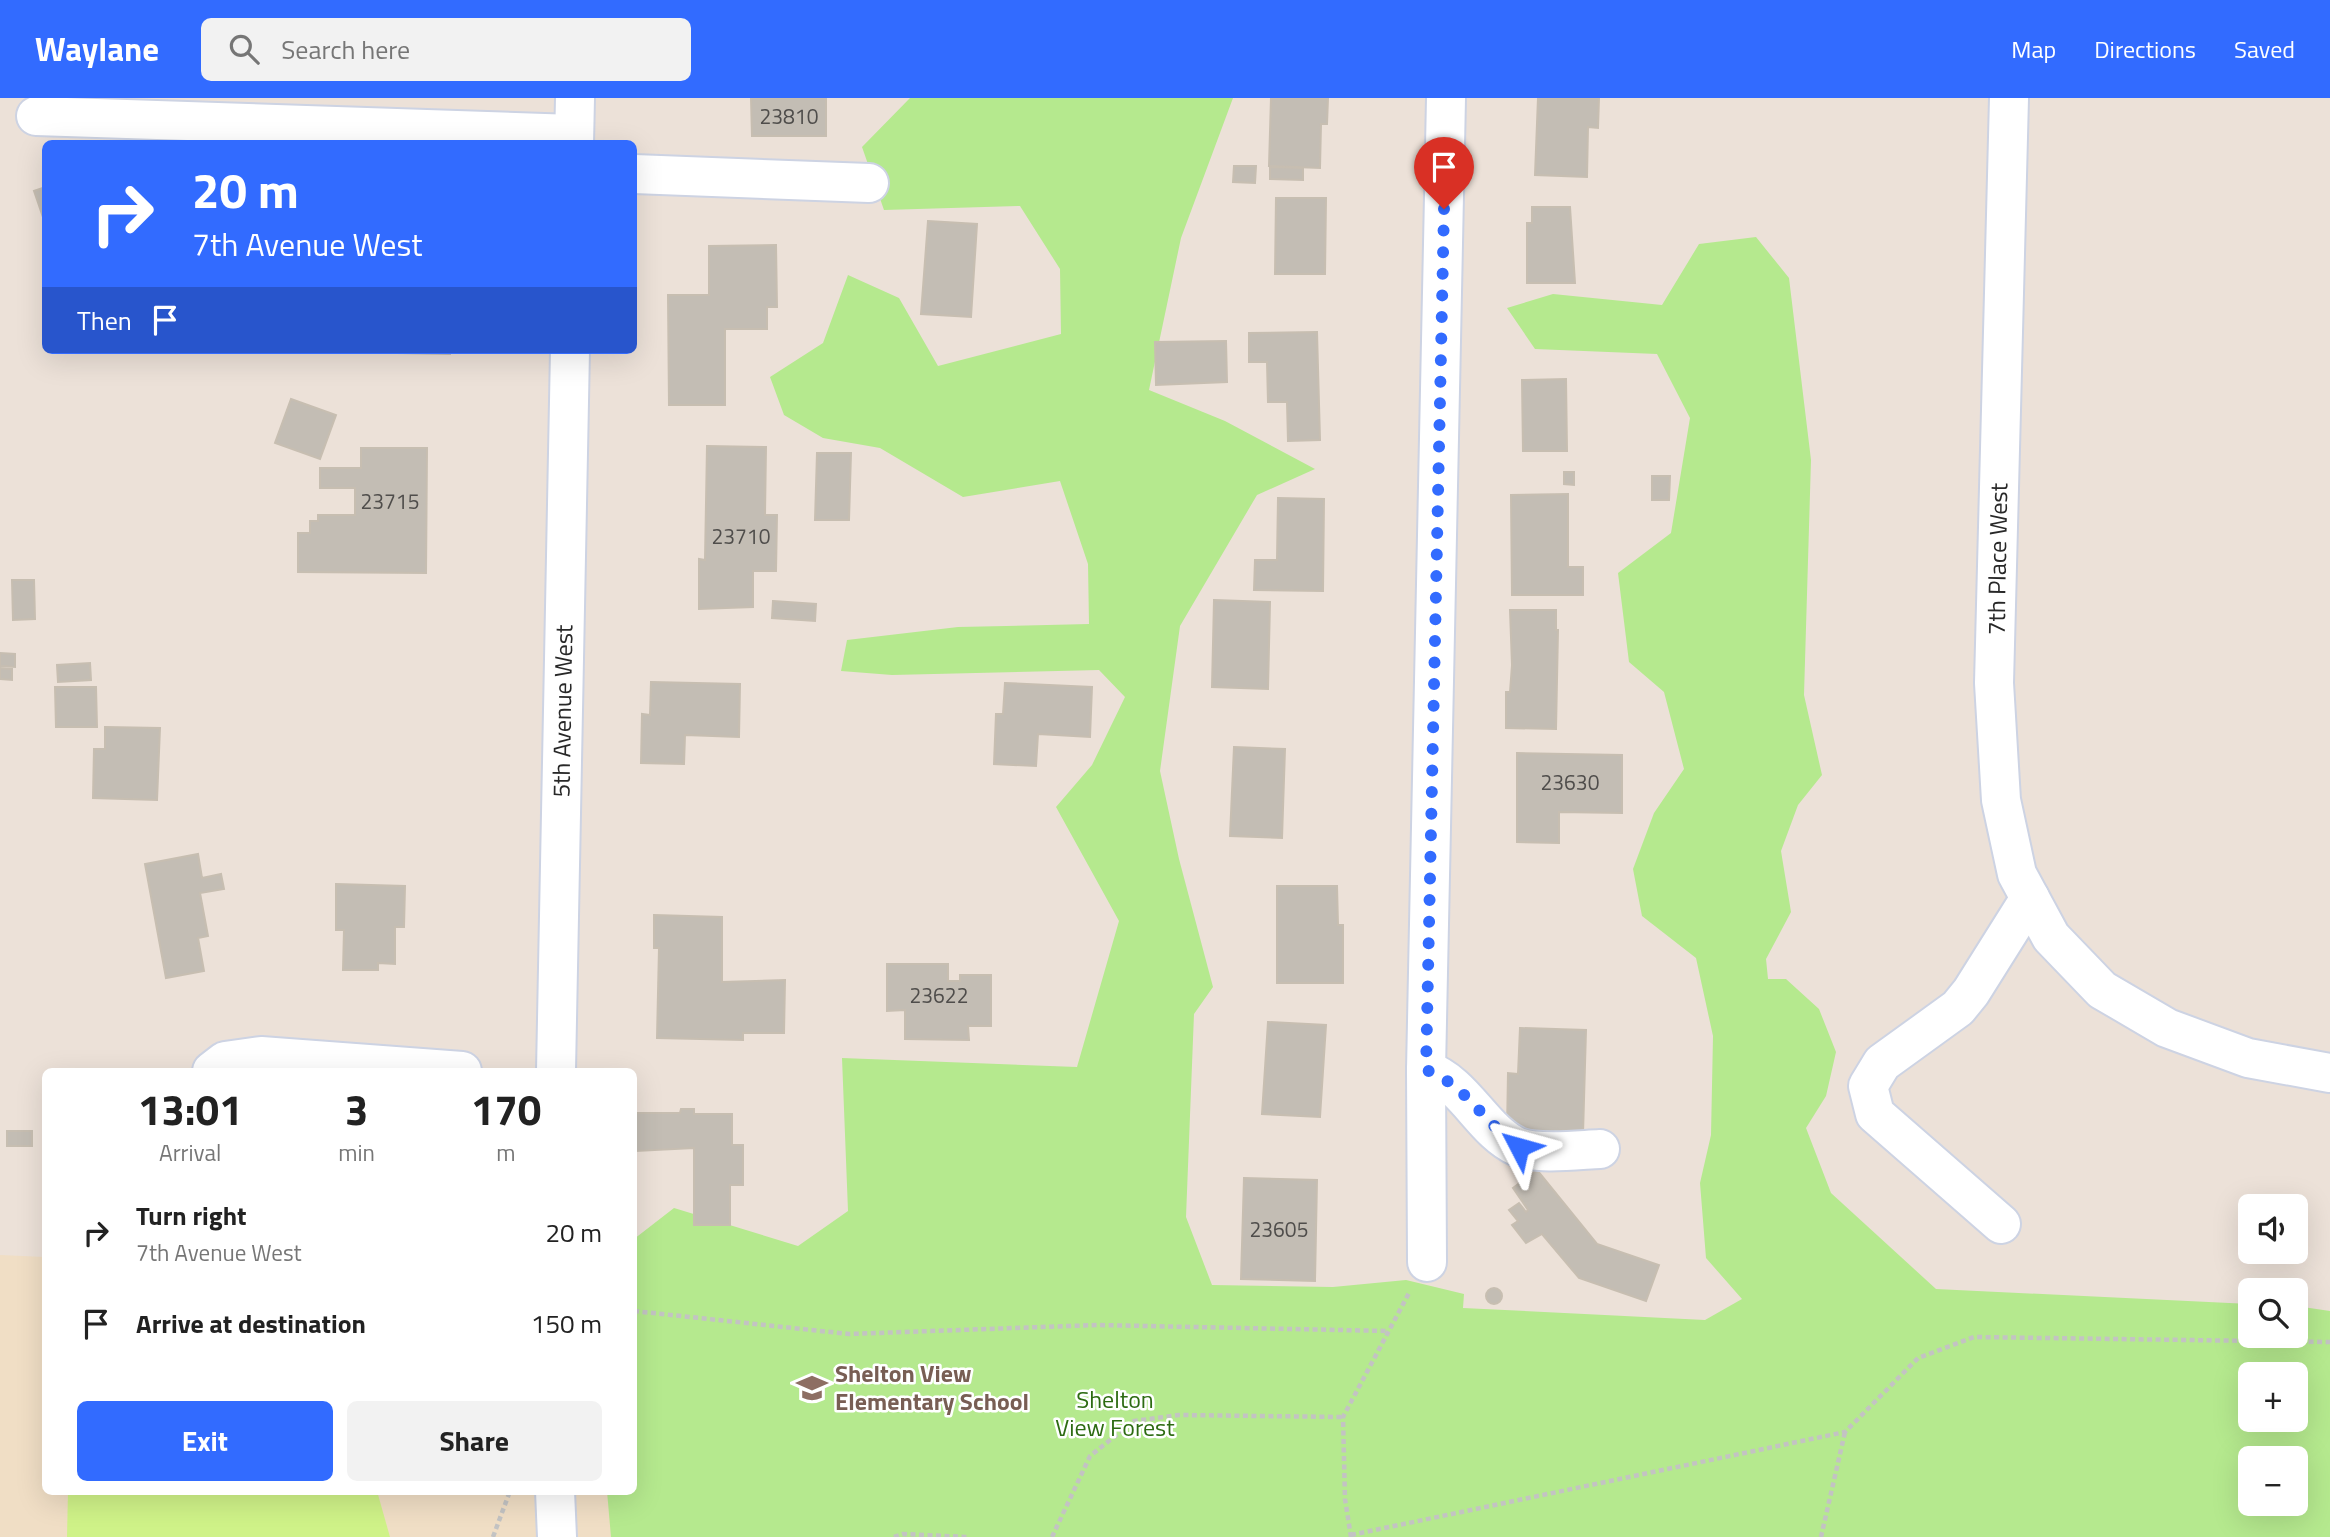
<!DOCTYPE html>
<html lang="en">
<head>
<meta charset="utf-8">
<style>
  :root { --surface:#fff; --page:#f2f2f2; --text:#222; --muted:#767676; --accent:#326bff }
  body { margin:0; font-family:"Titillium Web",sans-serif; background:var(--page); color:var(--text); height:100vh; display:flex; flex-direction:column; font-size:26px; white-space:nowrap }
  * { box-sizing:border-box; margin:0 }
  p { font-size:23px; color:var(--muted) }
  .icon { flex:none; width:38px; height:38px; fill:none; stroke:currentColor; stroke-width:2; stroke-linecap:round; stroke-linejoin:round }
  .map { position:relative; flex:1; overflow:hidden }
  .panel { position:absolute; left:42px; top:970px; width:595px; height:427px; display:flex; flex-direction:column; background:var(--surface); border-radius:10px; box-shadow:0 7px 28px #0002 }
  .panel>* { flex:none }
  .hud { position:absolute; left:42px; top:42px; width:595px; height:214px; border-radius:10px; box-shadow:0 7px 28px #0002; background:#326bff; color:#fff; overflow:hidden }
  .tools { position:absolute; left:2238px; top:1096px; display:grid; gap:14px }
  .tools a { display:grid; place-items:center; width:70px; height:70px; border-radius:10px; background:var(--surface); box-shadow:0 7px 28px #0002; font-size:35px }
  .pin { position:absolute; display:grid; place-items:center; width:60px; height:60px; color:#fff; margin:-72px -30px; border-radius:50% 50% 50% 0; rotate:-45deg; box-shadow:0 0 7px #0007 }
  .pin .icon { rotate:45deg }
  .me { position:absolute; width:77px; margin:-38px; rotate:309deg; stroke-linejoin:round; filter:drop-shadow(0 0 5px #0008) }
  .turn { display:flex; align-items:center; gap:24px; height:147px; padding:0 35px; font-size:32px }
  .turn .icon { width:91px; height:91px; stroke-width:2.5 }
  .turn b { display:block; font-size:49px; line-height:60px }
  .then { display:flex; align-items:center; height:66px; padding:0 35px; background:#0003; gap:14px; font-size:26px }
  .eta { display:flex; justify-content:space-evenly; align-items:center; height:119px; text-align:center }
  .eta b { font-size:42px; font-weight:700; line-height:49px }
  .action { display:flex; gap:14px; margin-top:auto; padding:14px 35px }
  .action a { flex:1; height:80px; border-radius:10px; background:var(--accent); color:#fff; font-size:28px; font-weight:700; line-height:80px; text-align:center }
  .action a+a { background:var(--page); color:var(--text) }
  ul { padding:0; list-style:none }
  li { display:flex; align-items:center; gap:21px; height:91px; padding:0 35px }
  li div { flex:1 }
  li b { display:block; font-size:26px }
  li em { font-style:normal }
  header { display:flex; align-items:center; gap:42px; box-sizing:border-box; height:98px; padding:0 35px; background:var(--accent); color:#fff }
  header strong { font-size:33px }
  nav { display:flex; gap:38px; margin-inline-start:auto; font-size:24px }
  .search { width:490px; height:63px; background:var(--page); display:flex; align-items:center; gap:18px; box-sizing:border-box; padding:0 24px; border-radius:10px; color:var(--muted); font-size:26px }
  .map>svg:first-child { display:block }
  .education { fill:#f0dec5 }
  .green { fill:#b5e98e; fill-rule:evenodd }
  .pitch { fill:#cff288 }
  .building { fill:#c3bdb4; stroke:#c7beb1; stroke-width:2 }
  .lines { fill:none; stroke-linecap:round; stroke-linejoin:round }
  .minor-casing { stroke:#cdd3e3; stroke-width:42 }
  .path { stroke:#c3c3c3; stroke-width:4.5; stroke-dasharray:5 3.5; stroke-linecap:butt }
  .minor { stroke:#fff; stroke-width:38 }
  .route { stroke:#326bff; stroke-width:12; stroke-dasharray:0 21.6 }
  .labels { text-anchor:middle; stroke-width:5; stroke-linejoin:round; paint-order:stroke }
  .number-label { font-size:21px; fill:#4f4d4b }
  .street-label { font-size:24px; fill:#282828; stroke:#fff }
  .education-label { font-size:24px; font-weight:bold; fill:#785e54; stroke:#fff; text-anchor:start }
  .park-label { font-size:24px; fill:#2d6b12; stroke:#fff }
</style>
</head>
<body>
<header>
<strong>Waylane</strong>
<div class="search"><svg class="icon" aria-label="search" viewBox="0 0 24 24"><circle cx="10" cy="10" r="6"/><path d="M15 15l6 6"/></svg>Search here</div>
<nav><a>Map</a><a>Directions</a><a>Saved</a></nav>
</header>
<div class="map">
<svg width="2330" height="1439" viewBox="0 0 2330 1439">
  <rect width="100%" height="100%" fill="#ece1d8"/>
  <path class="education" d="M0 1157 45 1159 46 1393H634L985 1439H0Z"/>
  <path class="green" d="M910 0H1233L1181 140 1149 292 1225 323 1315 371 1257 397 1180 528 1160 673 1179 761 1213 889 1194 916 1186 1119 1212 1187 1333 1189 1406 1182 1464 1196 1463 1210 1705 1222 1742 1201 1706 1160 1700 1085 1711 1037 1713 938 1696 860 1642 818 1633 771 1654 715 1684 671 1664 594 1629 564 1618 475 1671 435 1690 320 1657 256 1535 251 1507 210 1553 196 1662 207 1699 146 1756 139 1789 180 1811 362 1804 597 1822 677 1798 707 1781 753 1791 814 1766 861 1768 881H1786L1819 911 1836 954 1826 998 1806 1030 1831 1095 1936 1191 2250 1206V1237H2296V1208L2330 1213V1439H611L607 1393H634V1141L674 1110 798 1148 848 1113 842 960 1077 969 1119 823 1056 709 1092 667 1125 599 1099 572 892 577 841 573 847 542 958 529 1089 526 1088 466 1060 383 963 399 880 350 823 340 784 317 770 279 823 245 848 177 899 200 938 268 1061 236 1060 171 1020 108 884 112 862 49ZM2250 1276H2296V1321H2250ZM2250 1360H2296V1405H2250Z"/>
  <path class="pitch" d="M68 1393H377L390 1439H67Z"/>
  <g class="building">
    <path d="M751 0H826V38H752Z"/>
    <path d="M1271 0H1328L1327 26H1321L1320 70 1269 68Z"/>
    <path d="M1538 0H1599L1598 30 1588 29 1587 79 1535 77Z"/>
    <path d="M1234 68H1256L1255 85 1233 84Z"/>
    <path d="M1270 69 1303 70V82L1270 81Z"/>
    <path d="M46 89V128L34 93Z"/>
    <path d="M1276 100H1326L1325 176H1275Z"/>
    <path d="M1532 109H1570L1575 185H1527V125H1532Z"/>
    <path d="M928 123 977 126 971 219 921 216Z"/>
    <path d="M776 147 777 209H767V231H725V307H669L668 197H709V148Z"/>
    <path d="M1317 234 1320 342 1288 343 1287 304H1268L1267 264H1249V235Z"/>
    <path d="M1226 243 1227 284 1156 287 1155 244Z"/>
    <path d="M398 252H450V256L398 255Z"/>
    <path d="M1566 281 1567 353H1523L1522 282Z"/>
    <path d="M291 301 336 317 320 361 275 345Z"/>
    <path d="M707 348 766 349 765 417H777L776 473H753V509L699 511V461L705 462Z"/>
    <path d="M361 350H427L426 475 298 474V435H310V423H318V417H355V390H320V370H361Z"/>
    <path d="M817 355H851L849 422H815Z"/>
    <path d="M1564 374H1574V387L1564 386Z"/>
    <path d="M1652 378H1670L1669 402H1652Z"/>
    <path d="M1568 396V469H1583V497H1512L1511 397Z"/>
    <path d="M1278 400 1324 401 1323 493 1254 492 1255 462H1277Z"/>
    <path d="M12 482H34L35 521 13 522Z"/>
    <path d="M1214 502 1270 504 1268 591 1212 589Z"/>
    <path d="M773 503 816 506 815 523 772 520Z"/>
    <path d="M1510 512H1556V532H1558L1556 631 1506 630V594H1510L1512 567Z"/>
    <path d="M0 555 15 556V569L0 568Z"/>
    <path d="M90 565 91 582 58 584 57 567Z"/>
    <path d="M0 570 12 571V582L0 581Z"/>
    <path d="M651 584 740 586 739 639 685 637 684 666 641 665 642 616 650 617Z"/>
    <path d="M1005 585 1092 589 1090 639 1038 636 1036 668 994 666 996 616H1003Z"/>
    <path d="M55 589H96L97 629H56Z"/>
    <path d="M105 629 160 630 157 702 93 700 94 651H105Z"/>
    <path d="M1234 649 1285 651 1282 740 1230 738Z"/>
    <path d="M1517 655 1622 657V715L1559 714V745L1517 744Z"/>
    <path d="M198 756 202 780 221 776 224 791 200 795 208 838 198 840 204 873 166 880 145 766Z"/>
    <path d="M336 786 405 788 404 829H395V866L378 865V872H343L344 832H336Z"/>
    <path d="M1277 788H1337L1338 827H1343V885H1277Z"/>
    <path d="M654 817 722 819V884L785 882 784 935H743V942L657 940 659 850H654Z"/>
    <path d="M887 866H948V883H960V877H991V928H968L969 942 905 941V912L887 913Z"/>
    <path d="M1268 924 1326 927 1320 1019 1262 1016Z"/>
    <path d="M1520 930 1586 932 1583 1036 1507 1033 1508 975 1518 976Z"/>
    <path d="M681 1011H694V1016H732V1047H743V1087H730V1127H694V1050L636 1053V1015H680Z"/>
    <rect x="7" y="1033" width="25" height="15"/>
    <path d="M1537 1072 1597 1146 1659 1167 1646 1203 1579 1180 1542 1136 1526 1145 1512 1127 1518 1123 1509 1112 1519 1105 1526 1114 1528 1112 1513 1090Z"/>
    <path d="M1244 1080 1317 1082 1315 1183 1241 1181Z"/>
    <circle cx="1494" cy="1198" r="8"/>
  </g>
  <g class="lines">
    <defs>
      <g id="minor">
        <path d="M2009 0 1994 585 2001 702 2017 776 2051 839 2102 892 2167 930 2248 960 2330 975"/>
        <path d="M36 18 574 36"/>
        <path d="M574 46 575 0"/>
        <path d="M634 76 869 85"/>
        <path d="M1426 972C1466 986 1482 1033 1518 1049 1538 1057 1578 1052 1600 1051"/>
        <path d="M212 973 225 963 261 958 462 973"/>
        <path d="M556 973 570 252"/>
        <path d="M2001 1126 1875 1016 1868 988 1882 965 1958 910 1971 894 2030 800"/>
        <path d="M1427 1164 1426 972 1446 0"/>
        <path d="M555 1393 557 1439"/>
      </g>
    </defs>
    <use href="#minor" class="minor-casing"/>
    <g class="path">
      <path d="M634 1213 849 1236 1097 1227 1388 1233"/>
      <path d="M1351 1437 1845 1334 1918 1260 1974 1239 2330 1244"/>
      <path d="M493 1439 510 1393"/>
      <path d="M894 1439 903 1436 967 1439"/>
      <path d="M1052 1439 1090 1358 1134 1323 1179 1317 1343 1319"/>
      <path d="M1351 1439 1345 1401 1343 1319 1409 1195"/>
      <path d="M1821 1439 1845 1334"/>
    </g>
    <use href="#minor" class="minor"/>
  </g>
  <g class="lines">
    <path class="route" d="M1444 111 1426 972C1464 985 1486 1027 1519 1049"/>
  </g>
  <defs>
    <symbol id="school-bare" viewBox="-9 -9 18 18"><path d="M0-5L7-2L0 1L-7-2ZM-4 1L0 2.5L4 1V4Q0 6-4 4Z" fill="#8d6e63" stroke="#fff" stroke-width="2.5" paint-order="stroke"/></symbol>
  </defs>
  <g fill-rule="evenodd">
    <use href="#school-bare" x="790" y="1268" width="44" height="44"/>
  </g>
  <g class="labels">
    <g class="number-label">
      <text x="789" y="26">23810</text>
      <text x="390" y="411">23715</text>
      <text x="741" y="446">23710</text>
      <text x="1570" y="692">23630</text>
      <text x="939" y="905">23622</text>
      <text x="1279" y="1139">23605</text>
    </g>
    <g class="street-label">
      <text transform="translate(1998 461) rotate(-89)" y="8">7th Place West</text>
      <text transform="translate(563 613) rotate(-89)" y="8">5th Avenue West</text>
    </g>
    <g class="education-label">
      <text x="835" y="1284">Shelton View<tspan x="835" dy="28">Elementary School</tspan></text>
    </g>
    <g class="park-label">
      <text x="1115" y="1310">Shelton<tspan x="1115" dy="28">View Forest</tspan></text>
    </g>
  </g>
</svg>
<div class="tools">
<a><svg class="icon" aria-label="sound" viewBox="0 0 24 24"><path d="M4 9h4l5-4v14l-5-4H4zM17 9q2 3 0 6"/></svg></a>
<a><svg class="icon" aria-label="search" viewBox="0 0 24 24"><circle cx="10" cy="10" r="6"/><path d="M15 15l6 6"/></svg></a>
<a>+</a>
<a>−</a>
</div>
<div class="pin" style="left:1444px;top:111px;background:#d93025"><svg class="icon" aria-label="arrive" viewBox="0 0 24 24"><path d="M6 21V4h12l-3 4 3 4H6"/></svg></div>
<svg class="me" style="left:1519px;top:1049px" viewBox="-20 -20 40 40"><path d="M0-17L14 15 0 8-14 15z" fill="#326bff" stroke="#fff" stroke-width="4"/></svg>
<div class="hud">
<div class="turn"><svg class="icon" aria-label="right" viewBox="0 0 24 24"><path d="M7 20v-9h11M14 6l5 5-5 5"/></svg><div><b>20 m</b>7th Avenue West</div></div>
<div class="then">Then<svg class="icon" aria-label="arrive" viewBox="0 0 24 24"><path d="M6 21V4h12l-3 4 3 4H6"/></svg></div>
</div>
<section class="panel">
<div class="eta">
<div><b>13:01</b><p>Arrival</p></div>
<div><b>3</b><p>min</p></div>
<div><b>170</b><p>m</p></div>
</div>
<ul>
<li><svg class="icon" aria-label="right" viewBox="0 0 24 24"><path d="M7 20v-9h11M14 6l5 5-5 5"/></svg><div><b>Turn right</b><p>7th Avenue West</p></div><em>20 m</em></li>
<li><svg class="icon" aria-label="arrive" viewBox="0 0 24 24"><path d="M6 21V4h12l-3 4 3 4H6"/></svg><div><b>Arrive at destination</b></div><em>150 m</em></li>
</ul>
<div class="action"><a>Exit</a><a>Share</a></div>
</section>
</div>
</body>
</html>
